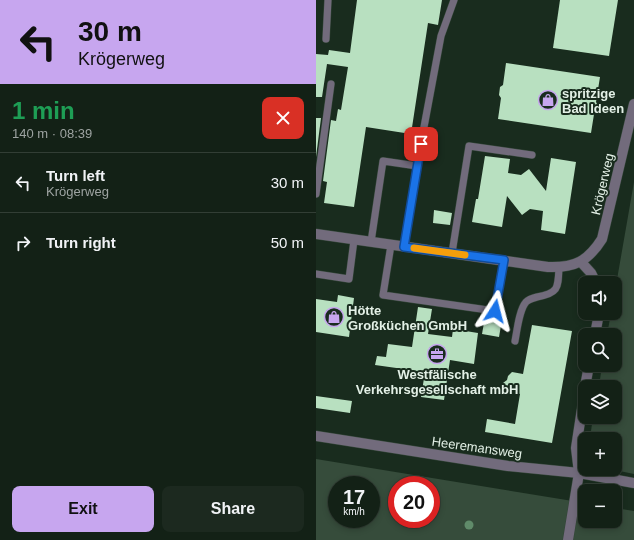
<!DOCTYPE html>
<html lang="en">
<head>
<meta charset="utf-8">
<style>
  :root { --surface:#132116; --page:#1c291f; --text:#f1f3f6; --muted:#9da3a1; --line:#323e35; --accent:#c7a6ef }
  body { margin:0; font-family:Arial,sans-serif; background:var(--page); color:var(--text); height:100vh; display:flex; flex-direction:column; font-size:15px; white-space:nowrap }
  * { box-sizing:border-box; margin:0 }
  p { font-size:13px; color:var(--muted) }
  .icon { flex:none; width:22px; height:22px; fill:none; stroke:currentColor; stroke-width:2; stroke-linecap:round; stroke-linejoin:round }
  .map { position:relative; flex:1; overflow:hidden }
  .sheet { display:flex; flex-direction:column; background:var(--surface); width:316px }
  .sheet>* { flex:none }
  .banner { background:#c7a6ef; color:#111; overflow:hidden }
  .fabs { position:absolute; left:262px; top:276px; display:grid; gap:8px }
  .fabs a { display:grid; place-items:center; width:44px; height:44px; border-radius:8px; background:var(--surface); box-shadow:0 2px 6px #0003,0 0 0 1px var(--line); font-size:20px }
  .speed { position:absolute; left:12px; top:476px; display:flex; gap:8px; font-size:20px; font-weight:700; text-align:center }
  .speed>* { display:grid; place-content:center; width:52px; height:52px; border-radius:50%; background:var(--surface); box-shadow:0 2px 6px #0003,0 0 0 1px var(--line); line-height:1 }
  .speed small { font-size:10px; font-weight:400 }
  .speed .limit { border:6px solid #d22; background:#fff; color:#111 }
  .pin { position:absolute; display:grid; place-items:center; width:34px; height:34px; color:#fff; margin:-17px; border-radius:8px; box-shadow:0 2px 6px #0006 }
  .me { position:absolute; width:44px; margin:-22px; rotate:9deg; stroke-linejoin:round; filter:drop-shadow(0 0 3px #0008) }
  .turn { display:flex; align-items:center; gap:14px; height:84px; padding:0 12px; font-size:18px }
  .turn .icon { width:52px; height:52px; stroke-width:2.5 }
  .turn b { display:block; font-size:28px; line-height:34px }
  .round { display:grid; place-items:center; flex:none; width:42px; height:42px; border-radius:8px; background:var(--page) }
  .overview { display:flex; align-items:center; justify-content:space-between; height:68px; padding:0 12px }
  h1 { font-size:24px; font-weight:600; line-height:30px; color:#1e9e55 }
  .action { display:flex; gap:8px; margin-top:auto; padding:8px 12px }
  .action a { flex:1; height:46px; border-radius:8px; background:var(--accent); color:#111; font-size:16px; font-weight:600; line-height:46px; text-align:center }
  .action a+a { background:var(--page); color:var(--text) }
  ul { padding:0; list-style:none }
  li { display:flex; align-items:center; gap:12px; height:60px; padding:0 12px; border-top:1px solid var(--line) }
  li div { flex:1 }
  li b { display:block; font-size:15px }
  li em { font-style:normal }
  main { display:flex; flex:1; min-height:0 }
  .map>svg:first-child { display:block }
  .green { fill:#364c3b; fill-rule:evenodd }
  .building { fill:#b8e0c0 }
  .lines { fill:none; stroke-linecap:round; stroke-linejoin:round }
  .service-casing { stroke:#35473a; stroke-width:8 }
  .minor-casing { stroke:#35473a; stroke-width:11 }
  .service { stroke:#726b7c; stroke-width:7 }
  .minor { stroke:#726b7c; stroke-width:10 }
  .tree { fill:#608b6a }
  .route-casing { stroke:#114b97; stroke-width:10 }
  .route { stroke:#1a73e8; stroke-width:7 }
  .slow { stroke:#f59e0b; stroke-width:7 }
  .labels { text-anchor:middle; stroke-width:4; stroke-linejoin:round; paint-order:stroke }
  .poi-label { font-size:13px; font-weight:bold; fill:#e3f0e6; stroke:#192c1e; text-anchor:start }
  .street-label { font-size:13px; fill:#e3f0e6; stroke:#192c1e }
</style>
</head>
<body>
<main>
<section class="sheet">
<div class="banner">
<div class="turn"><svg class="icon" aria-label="left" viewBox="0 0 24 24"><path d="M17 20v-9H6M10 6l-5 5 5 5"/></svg><div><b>30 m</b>Krögerweg</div></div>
</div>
<div class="overview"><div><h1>1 min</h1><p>140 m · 08:39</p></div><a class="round" style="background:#d93025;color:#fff"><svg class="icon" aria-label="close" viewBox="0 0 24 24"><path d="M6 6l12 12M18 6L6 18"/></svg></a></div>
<ul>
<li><svg class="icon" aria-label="left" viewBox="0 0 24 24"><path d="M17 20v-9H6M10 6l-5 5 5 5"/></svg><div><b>Turn left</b><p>Krögerweg</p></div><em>30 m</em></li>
<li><svg class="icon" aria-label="right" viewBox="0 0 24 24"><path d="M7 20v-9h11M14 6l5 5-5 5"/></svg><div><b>Turn right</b></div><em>50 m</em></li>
</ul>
<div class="action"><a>Exit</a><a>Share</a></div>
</section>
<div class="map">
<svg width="318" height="540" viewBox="0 0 318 540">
  <rect width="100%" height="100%" fill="#192c1e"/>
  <g class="green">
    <path d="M318 182V474L294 469H299V439H274V438L277 417H299V387H283L286 365H299V335H291L295 313H299V291Z"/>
    <path d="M0 459 269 503V521H299V508L318 511V540H0ZM21 485H55V519H21ZM81 485H115V519H81Z"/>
  </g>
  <g class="building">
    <path d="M41 0H126L122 25 112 23 95 134 50 127 38 207 8 203 11 182 7 181 15 120 20 121 22 109 25 110 32 67 11 64 6 97H0V54L12 55 13 50 34 53Z"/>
    <path d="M244 0H302L293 56 237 48Z"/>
    <path d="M190 63 284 77 280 102 282 106 279 108 275 133 182 119 185 98 183 95 184 87 187 85Z"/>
    <path d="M0 118H5L0 157Z"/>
    <path d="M169 156 194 159 192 173 205 175 213 169 230 191 235 158 260 162 249 234 225 230 227 211 214 209 206 215 191 196 186 227 156 222 160 199H162Z"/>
    <path d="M118 210 136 213 134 225 117 223Z"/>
    <path d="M22 295 38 298 33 337 0 332V299L21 302Z"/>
    <path d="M102 307 116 309 112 334 136 337 137 329 162 333 158 364 134 360 128 400 105 397 109 372 59 365 61 356 70 357 72 344 96 347Z"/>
    <path d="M169 317 186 320 183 337 166 334Z"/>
    <path d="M216 325 256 331 236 443 169 432 171 419 199 424 204 394 189 391 187 388V383L191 380 192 376 196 372 207 374Z"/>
    <path d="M0 396 36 401 34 413 0 408Z"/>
  </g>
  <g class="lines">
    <defs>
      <g id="service">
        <path d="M10 39 12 0"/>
        <path d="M108 127 125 36 138 0"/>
        <path d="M0 194 15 84"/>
        <path d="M55 242 67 161 101 166"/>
        <path d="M75 245 67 295 179 311 188 260"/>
        <path d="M88 247 105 144"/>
        <path d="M136 253 153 146 216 155"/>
        <path d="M0 274 33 279 38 240"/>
        <path d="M199 341C201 331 203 310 210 302 212 300 217 298 221 297 243 293 242 288 243 267"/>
      </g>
      <g id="minor">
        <path d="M0 234 232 267C259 268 272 261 286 239L318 104"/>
        <path d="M265 262 275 273 280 283"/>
        <path d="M279 335 283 313"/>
        <path d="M269 387 273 365"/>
        <path d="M0 436 192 466 263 473 318 483"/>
        <path d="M252 540 263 473 260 448 269 389"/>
      </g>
    </defs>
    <use href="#service" class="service-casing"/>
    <use href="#minor" class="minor-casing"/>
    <use href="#service" class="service"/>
    <use href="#minor" class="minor"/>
  </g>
  <circle class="tree" cx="153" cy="525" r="4.5"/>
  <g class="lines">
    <defs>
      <path id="route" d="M105 144 88 247 188 260 179 311"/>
    </defs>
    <use href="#route" class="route-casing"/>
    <use href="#route" class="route"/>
    <path class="slow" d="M98 248 149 255"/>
  </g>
  <defs>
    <symbol id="shop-ring" viewBox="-11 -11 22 22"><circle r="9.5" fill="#192c1e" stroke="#c7a6ef" stroke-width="1.5"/><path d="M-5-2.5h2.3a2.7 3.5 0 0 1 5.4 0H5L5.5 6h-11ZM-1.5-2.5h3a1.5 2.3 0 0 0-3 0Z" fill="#c7a6ef"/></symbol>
    <symbol id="office-ring" viewBox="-11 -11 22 22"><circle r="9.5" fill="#192c1e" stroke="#c7a6ef" stroke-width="1.5"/><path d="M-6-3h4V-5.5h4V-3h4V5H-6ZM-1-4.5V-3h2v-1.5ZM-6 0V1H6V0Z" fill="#c7a6ef"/></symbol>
  </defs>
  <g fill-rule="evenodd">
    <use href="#shop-ring" x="221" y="89" width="22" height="22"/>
    <use href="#shop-ring" x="7" y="306" width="22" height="22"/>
    <use href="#office-ring" x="110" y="343" width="22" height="22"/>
  </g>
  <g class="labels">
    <g class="poi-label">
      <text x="246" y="98">spritzige<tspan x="246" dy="15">Bad Ideen</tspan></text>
      <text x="32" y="315">Hötte<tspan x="32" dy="15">Großküchen GmbH</tspan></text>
      <text x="121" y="379" text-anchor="middle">Westfälische<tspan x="121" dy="15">Verkehrsgesellschaft mbH</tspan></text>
    </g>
    <g class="street-label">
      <text transform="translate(286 184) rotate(-77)" y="5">Krögerweg</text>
      <text transform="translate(161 447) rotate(8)" y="5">Heeremansweg</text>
    </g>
  </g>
</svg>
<div class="fabs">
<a><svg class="icon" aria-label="sound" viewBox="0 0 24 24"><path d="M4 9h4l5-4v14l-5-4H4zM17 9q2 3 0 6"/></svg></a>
<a><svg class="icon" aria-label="search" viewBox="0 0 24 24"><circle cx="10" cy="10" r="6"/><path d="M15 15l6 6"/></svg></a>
<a><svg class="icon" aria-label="layers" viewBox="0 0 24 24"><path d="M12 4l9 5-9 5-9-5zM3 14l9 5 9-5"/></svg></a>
<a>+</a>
<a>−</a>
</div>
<div class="speed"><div>17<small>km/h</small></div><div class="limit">20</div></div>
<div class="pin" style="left:105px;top:144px;background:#d93025"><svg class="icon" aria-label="arrive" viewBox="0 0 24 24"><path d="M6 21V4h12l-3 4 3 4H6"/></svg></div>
<svg class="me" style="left:179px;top:311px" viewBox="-20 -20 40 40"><path d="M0-17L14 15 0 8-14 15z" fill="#1a73e8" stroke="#fff" stroke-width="4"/></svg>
</div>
</main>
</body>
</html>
